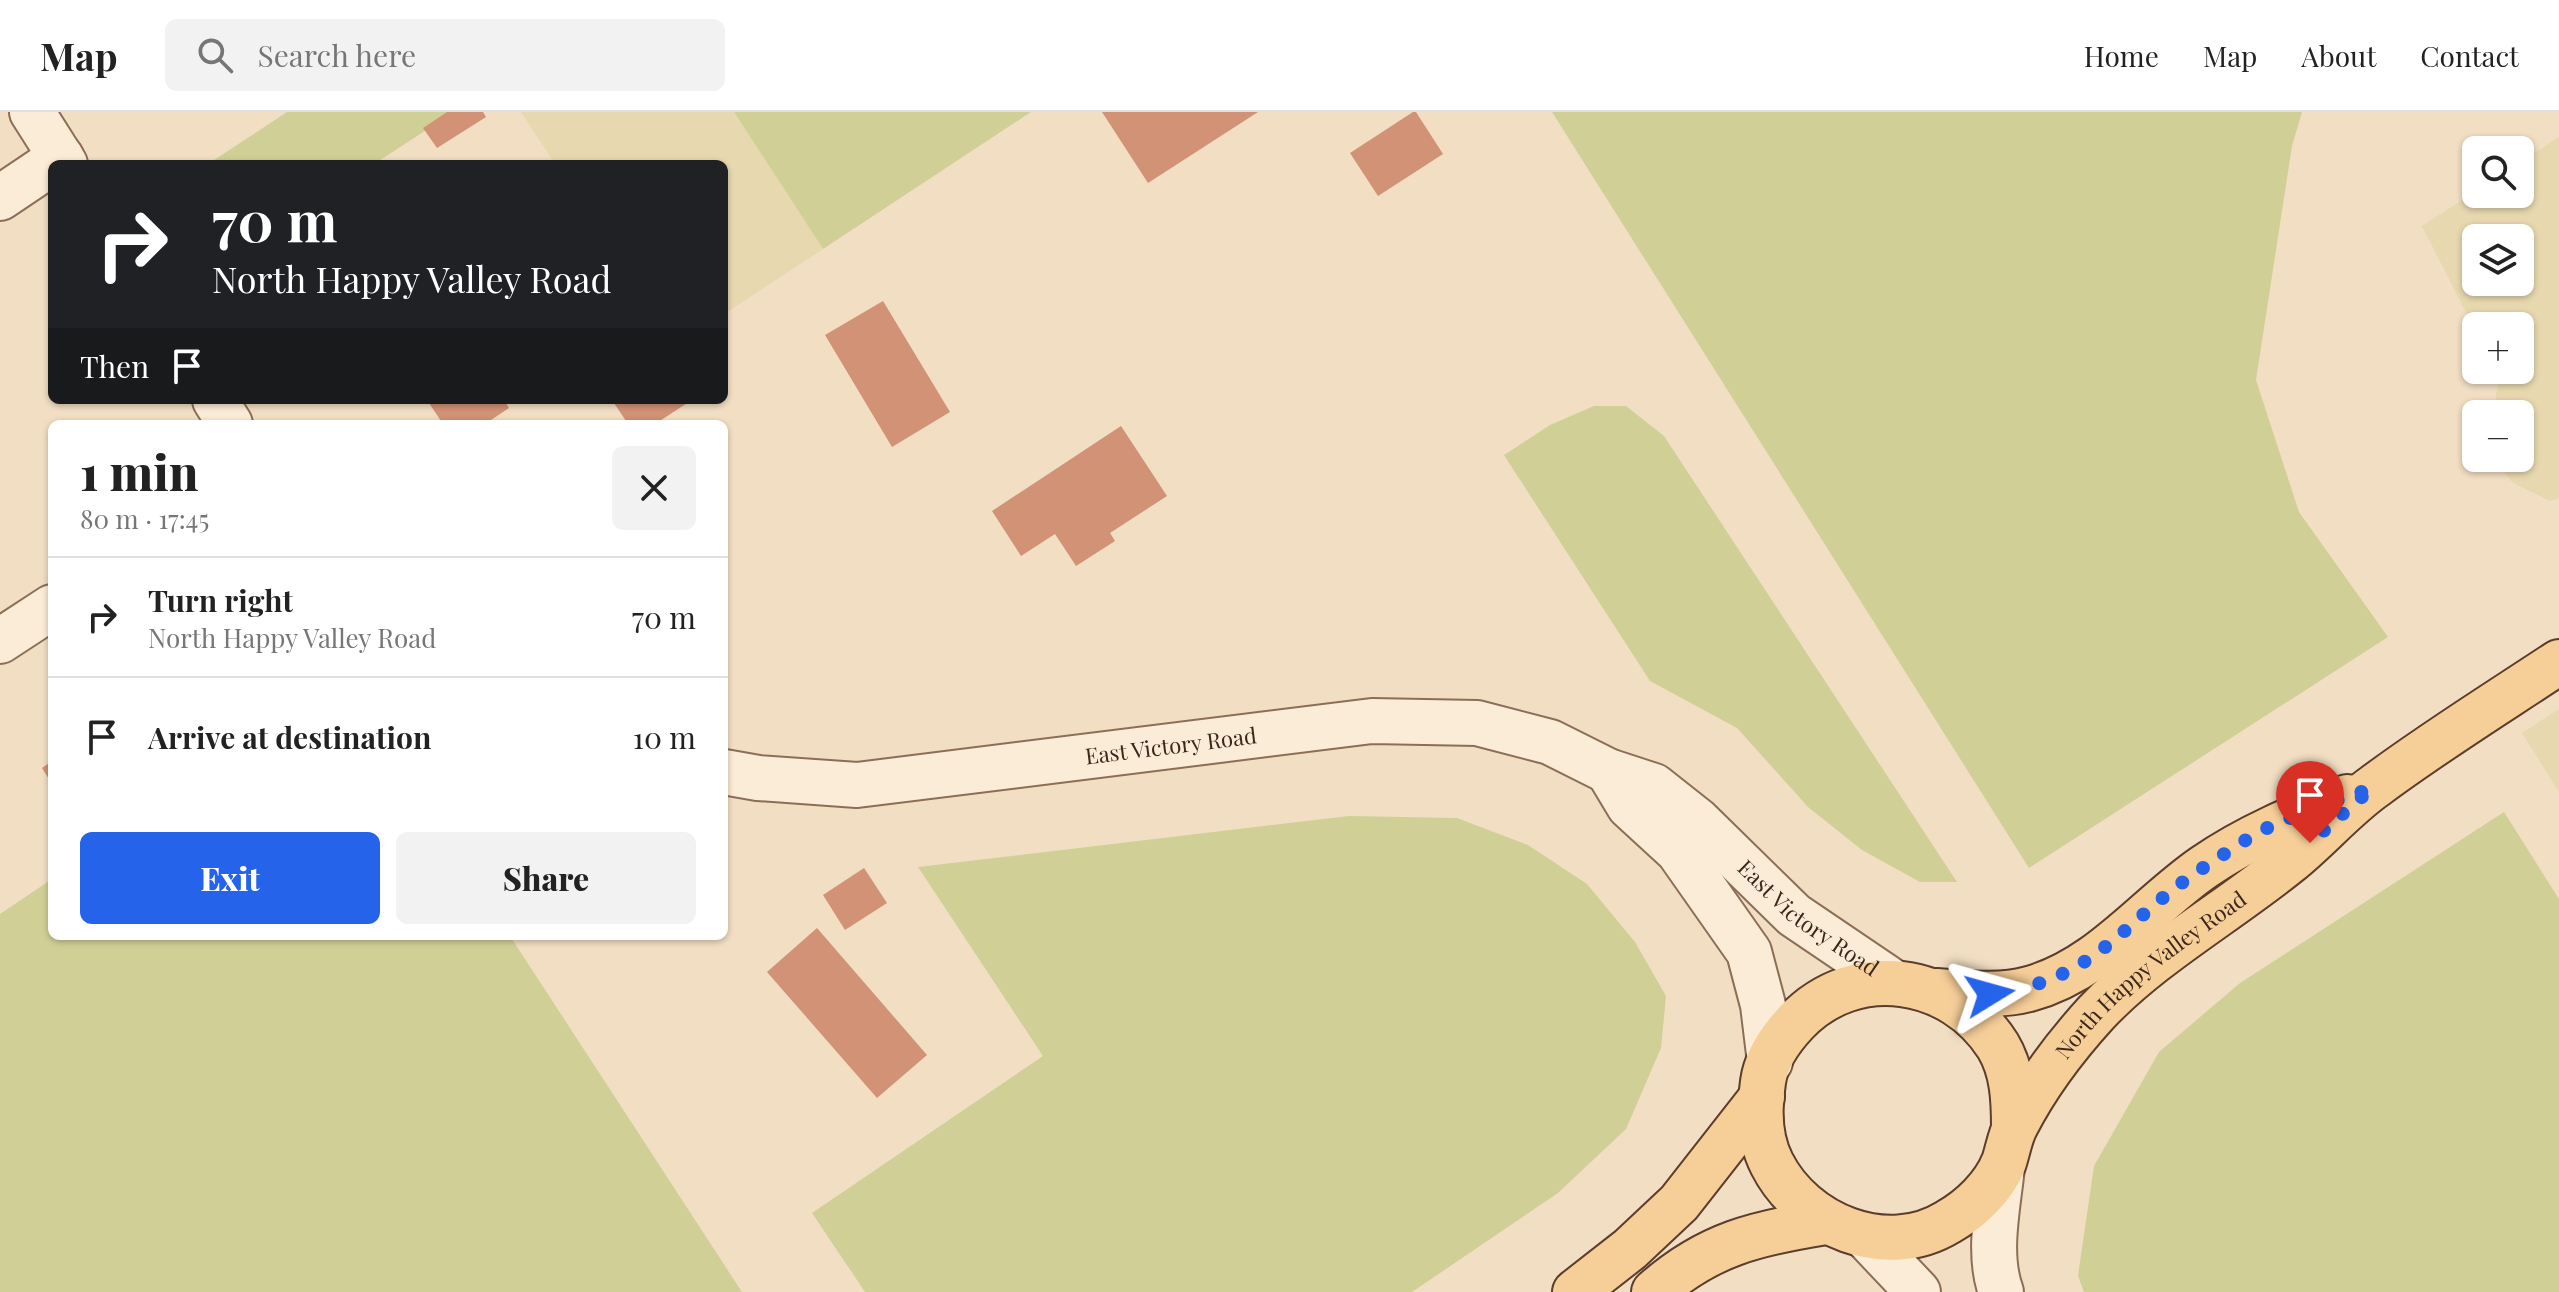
<!DOCTYPE html>
<html lang="en">
<head>
<meta charset="utf-8">
<style>
  :root { --surface:#fff; --page:#f2f2f2; --text:#222; --muted:#767676; --line:#e0e0e0; --accent:#2563eb }
  body { margin:0; font-family:"Playfair Display",serif; background:var(--page); color:var(--text); height:100vh; display:flex; flex-direction:column; font-size:30px; white-space:nowrap }
  * { box-sizing:border-box; margin:0 }
  p { font-size:26px; color:var(--muted) }
  .icon { flex:none; width:44px; height:44px; fill:none; stroke:currentColor; stroke-width:2; stroke-linecap:round; stroke-linejoin:round }
  .map { position:relative; flex:1; overflow:hidden }
  .details { position:absolute; left:48px; top:308px; width:680px; height:520px; display:flex; flex-direction:column; background:var(--surface); border-radius:12px; box-shadow:0 2px 6px #0004 }
  .details>* { flex:none }
  .hud { position:absolute; left:48px; top:48px; width:680px; height:244px; border-radius:12px; box-shadow:0 2px 6px #0004; background:#202124; color:#fff; overflow:hidden }
  .buttons { position:absolute; left:2462px; top:24px; display:grid; gap:16px }
  .buttons a { display:grid; place-items:center; width:72px; height:72px; border-radius:12px; background:var(--surface); box-shadow:0 2px 6px #0004; font-size:40px }
  .pin { position:absolute; display:grid; place-items:center; width:68px; height:68px; color:#fff; margin:-82px -34px; border-radius:50% 50% 50% 0; rotate:-45deg; box-shadow:0 0 8px #0007 }
  .pin .icon { rotate:45deg }
  .me { position:absolute; width:88px; margin:-44px; rotate:82deg; stroke-linejoin:round; filter:drop-shadow(0 0 6px #0008) }
  .turn { display:flex; align-items:center; gap:28px; height:168px; padding:0 32px; font-size:36px }
  .turn .icon { width:104px; height:104px; stroke-width:2.5 }
  .turn b { display:block; font-size:56px; line-height:68px }
  .then { display:flex; align-items:center; height:76px; padding:0 32px; background:#0003; gap:16px; font-size:30px }
  .round { display:grid; place-items:center; flex:none; width:84px; height:84px; border-radius:12px; background:var(--page) }
  .overview { display:flex; align-items:center; justify-content:space-between; height:136px; padding:0 32px }
  h1 { font-size:48px; font-weight:800; line-height:60px }
  .primary-button { display:flex; gap:16px; margin-top:auto; padding:16px 32px }
  .primary-button a { flex:1; height:92px; border-radius:12px; background:var(--accent); color:#fff; font-size:32px; font-weight:800; line-height:92px; text-align:center }
  .primary-button a+a { background:var(--page); color:var(--text) }
  ul { padding:0; list-style:none }
  li { display:flex; align-items:center; gap:24px; height:120px; padding:0 32px; border-top:2px solid var(--line) }
  li div { flex:1 }
  li b { display:block; font-size:30px }
  li em { font-style:normal }
  header { display:flex; align-items:center; gap:48px; box-sizing:border-box; height:112px; padding:0 40px; background:var(--surface); border-bottom:2px solid var(--line) }
  header strong { font-size:38px }
  nav { display:flex; gap:44px; margin-inline-start:auto; font-size:28px }
  .search { width:560px; height:72px; background:var(--page); display:flex; align-items:center; gap:20px; box-sizing:border-box; padding:0 28px; border-radius:12px; color:var(--muted); font-size:30px }
  .map>svg:first-child { display:block }
  .farmland { fill:#e7d8af; fill-rule:evenodd }
  .green { fill:#d0d096 }
  .building { fill:#d19276 }
  .lines { fill:none; stroke-linecap:round; stroke-linejoin:round }
  .minor-casing { stroke:#8c6e58; stroke-width:48 }
  .major-casing { stroke:#5a3d2d; stroke-width:48 }
  .minor { stroke:#fbecd7; stroke-width:44 }
  .major { stroke:#f6ce98; stroke-width:44 }
  .route { stroke:#2563eb; stroke-width:14; stroke-dasharray:0 25.2 }
  .labels { text-anchor:middle; stroke-width:6; stroke-linejoin:round; paint-order:stroke }
  .street-label { font-size:22px; fill:#3b281d; stroke:#f8e9d3 }
</style>
</head>
<body>
<header>
<strong>Map</strong>
<div class="search"><svg class="icon" aria-label="search" viewBox="0 0 24 24"><circle cx="10" cy="10" r="6"/><path d="M15 15l6 6"/></svg>Search here</div>
<nav><a>Home</a><a>Map</a><a>About</a><a>Contact</a></nav>
</header>
<div class="map">
<svg width="2559" height="1180" viewBox="0 0 2559 1180">
  <rect width="100%" height="100%" fill="#f1dec3"/>
  <g class="farmland">
    <path d="M521 0H734L823 137 724 202V52H555Z"/>
    <path d="M2559 25V386L2550 389 2513 371 2493 346H2520V302H2493L2499 266 2495 258H2520V214H2476V220L2422 114 2476 79V82H2520V50ZM2476 126H2520V170H2476Z"/>
    <path d="M2559 597V680L2522 621Z"/>
  </g>
  <g class="green">
    <path d="M287 0H454L374 52H208Z"/>
    <path d="M734 0H1031L823 137Z"/>
    <path d="M1552 0H2302L2292 34 2256 268 2299 400 2388 525 2029 756Z"/>
    <path d="M1594 294H1626L1664 324 1957 770H1920L1862 738 1808 695 1737 616 1650 569 1504 343 1550 313Z"/>
    <path d="M2504 700 2559 787V1180H2084L2078 1164 2094 1054 2159 940 2240 871Z"/>
    <path d="M1349 704 1457 706 1528 733 1587 772 1635 830 1666 884 1661 936 1626 1017 1558 1081 1412 1180H865L812 1101 1043 944 918 755Z"/>
    <path d="M52 767V824H510L742 1180H0V802Z"/>
  </g>
  <g class="building">
    <path d="M447 0H483L486 5 437 36 423 16Z"/>
    <path d="M1102 0H1258L1148 71Z"/>
    <path d="M1413 0H1416L1443 42 1378 84 1350 41Z"/>
    <path d="M883 189 950 300 892 335 825 223Z"/>
    <path d="M427 288H504L509 296 485 312H443Z"/>
    <path d="M612 288H692L655 312H628Z"/>
    <path d="M1121 314 1167 384 1110 421 1115 429 1076 454 1055 422 1021 444 992 399Z"/>
    <path d="M52 649V672L42 656Z"/>
    <path d="M864 756 887 791 845 818 823 783Z"/>
    <path d="M817 816 927 943 877 986 767 860Z"/>
  </g>
  <g class="lines">
    <defs>
      <g id="minor">
        <path d="M32 0 65 52"/>
        <path d="M0 86 61 45"/>
        <path d="M215 288 230 312"/>
        <path d="M0 529 52 495"/>
        <path d="M1608 659 1629 694 1678 739 1749 840 1763 893 1770 950"/>
        <path id="s1" d="M724 660 758 666 857 673 1372 609 1477 611 1550 630 1608 659 1654 674 1697 708 1794 803 1893 870"/>
        <path d="M1865 1124 1918 1180"/>
        <path d="M2001 1180C1987 1142 1998 1095 2002 1055"/>
      </g>
      <g id="major">
        <path d="M1937 879C1968 881 1999 885 2029 877 2100 858 2146 795 2204 755 2249 724 2296 705 2347 685"/>
        <path id="s2" d="M2014 1016C2014 988 2013 959 1998 934 1953 863 1855 848 1796 910 1781 926 1766 948 1763 970 1759 996 1759 1027 1772 1052 1803 1113 1886 1148 1948 1110 1971 1097 1994 1075 2004 1050 2008 1038 2010 1024 2016 1013 2036 974 2066 934 2096 901 2152 842 2226 801 2289 750 2319 726 2344 696 2375 674 2434 630 2497 591 2559 550"/>
        <path d="M1575 1180 1630 1137 1679 1091 1762 985"/>
        <path d="M1654 1180C1708 1132 1757 1121 1826 1110"/>
      </g>
    </defs>
    <use href="#minor" class="minor-casing"/>
    <use href="#major" class="major-casing"/>
    <use href="#minor" class="minor"/>
    <use href="#major" class="major"/>
  </g>
  <g class="lines">
    <path class="route" d="M1990 882C2099 869 2123 807 2206 754 2226 741 2247 726 2269 715 2302 700 2338 689 2372 676L2310 731"/>
  </g>
  <g class="labels">
    <g class="street-label">
      <text dy="8" stroke="none"><textPath href="#s1" startOffset="450">East Victory Road</textPath></text>
      <text dy="8" stroke="none"><textPath href="#s1" startOffset="1150">East Victory Road</textPath></text>
      <text dy="8" stroke="none"><textPath href="#s2" startOffset="1006">North Happy Valley Road</textPath></text>
    </g>
  </g>
</svg>
<div class="buttons">
<a><svg class="icon" aria-label="search" viewBox="0 0 24 24"><circle cx="10" cy="10" r="6"/><path d="M15 15l6 6"/></svg></a>
<a><svg class="icon" aria-label="layers" viewBox="0 0 24 24"><path d="M12 4l9 5-9 5-9-5zM3 14l9 5 9-5"/></svg></a>
<a>+</a>
<a>−</a>
</div>
<div class="pin" style="left:2310px;top:731px;background:#d93025"><svg class="icon" aria-label="arrive" viewBox="0 0 24 24"><path d="M6 21V4h12l-3 4 3 4H6"/></svg></div>
<svg class="me" style="left:1990px;top:882px" viewBox="-20 -20 40 40"><path d="M0-17L14 15 0 8-14 15z" fill="#2563eb" stroke="#fff" stroke-width="4"/></svg>
<div class="hud">
<div class="turn"><svg class="icon" aria-label="right" viewBox="0 0 24 24"><path d="M7 20v-9h11M14 6l5 5-5 5"/></svg><div><b>70 m</b>North Happy Valley Road</div></div>
<div class="then">Then<svg class="icon" aria-label="arrive" viewBox="0 0 24 24"><path d="M6 21V4h12l-3 4 3 4H6"/></svg></div>
</div>
<section class="details">
<div class="overview"><div><h1>1 min</h1><p>80 m · 17:45</p></div><a class="round"><svg class="icon" aria-label="close" viewBox="0 0 24 24"><path d="M6 6l12 12M18 6L6 18"/></svg></a></div>
<ul>
<li><svg class="icon" aria-label="right" viewBox="0 0 24 24"><path d="M7 20v-9h11M14 6l5 5-5 5"/></svg><div><b>Turn right</b><p>North Happy Valley Road</p></div><em>70 m</em></li>
<li><svg class="icon" aria-label="arrive" viewBox="0 0 24 24"><path d="M6 21V4h12l-3 4 3 4H6"/></svg><div><b>Arrive at destination</b></div><em>10 m</em></li>
</ul>
<div class="primary-button"><a>Exit</a><a>Share</a></div>
</section>
</div>
</body>
</html>
